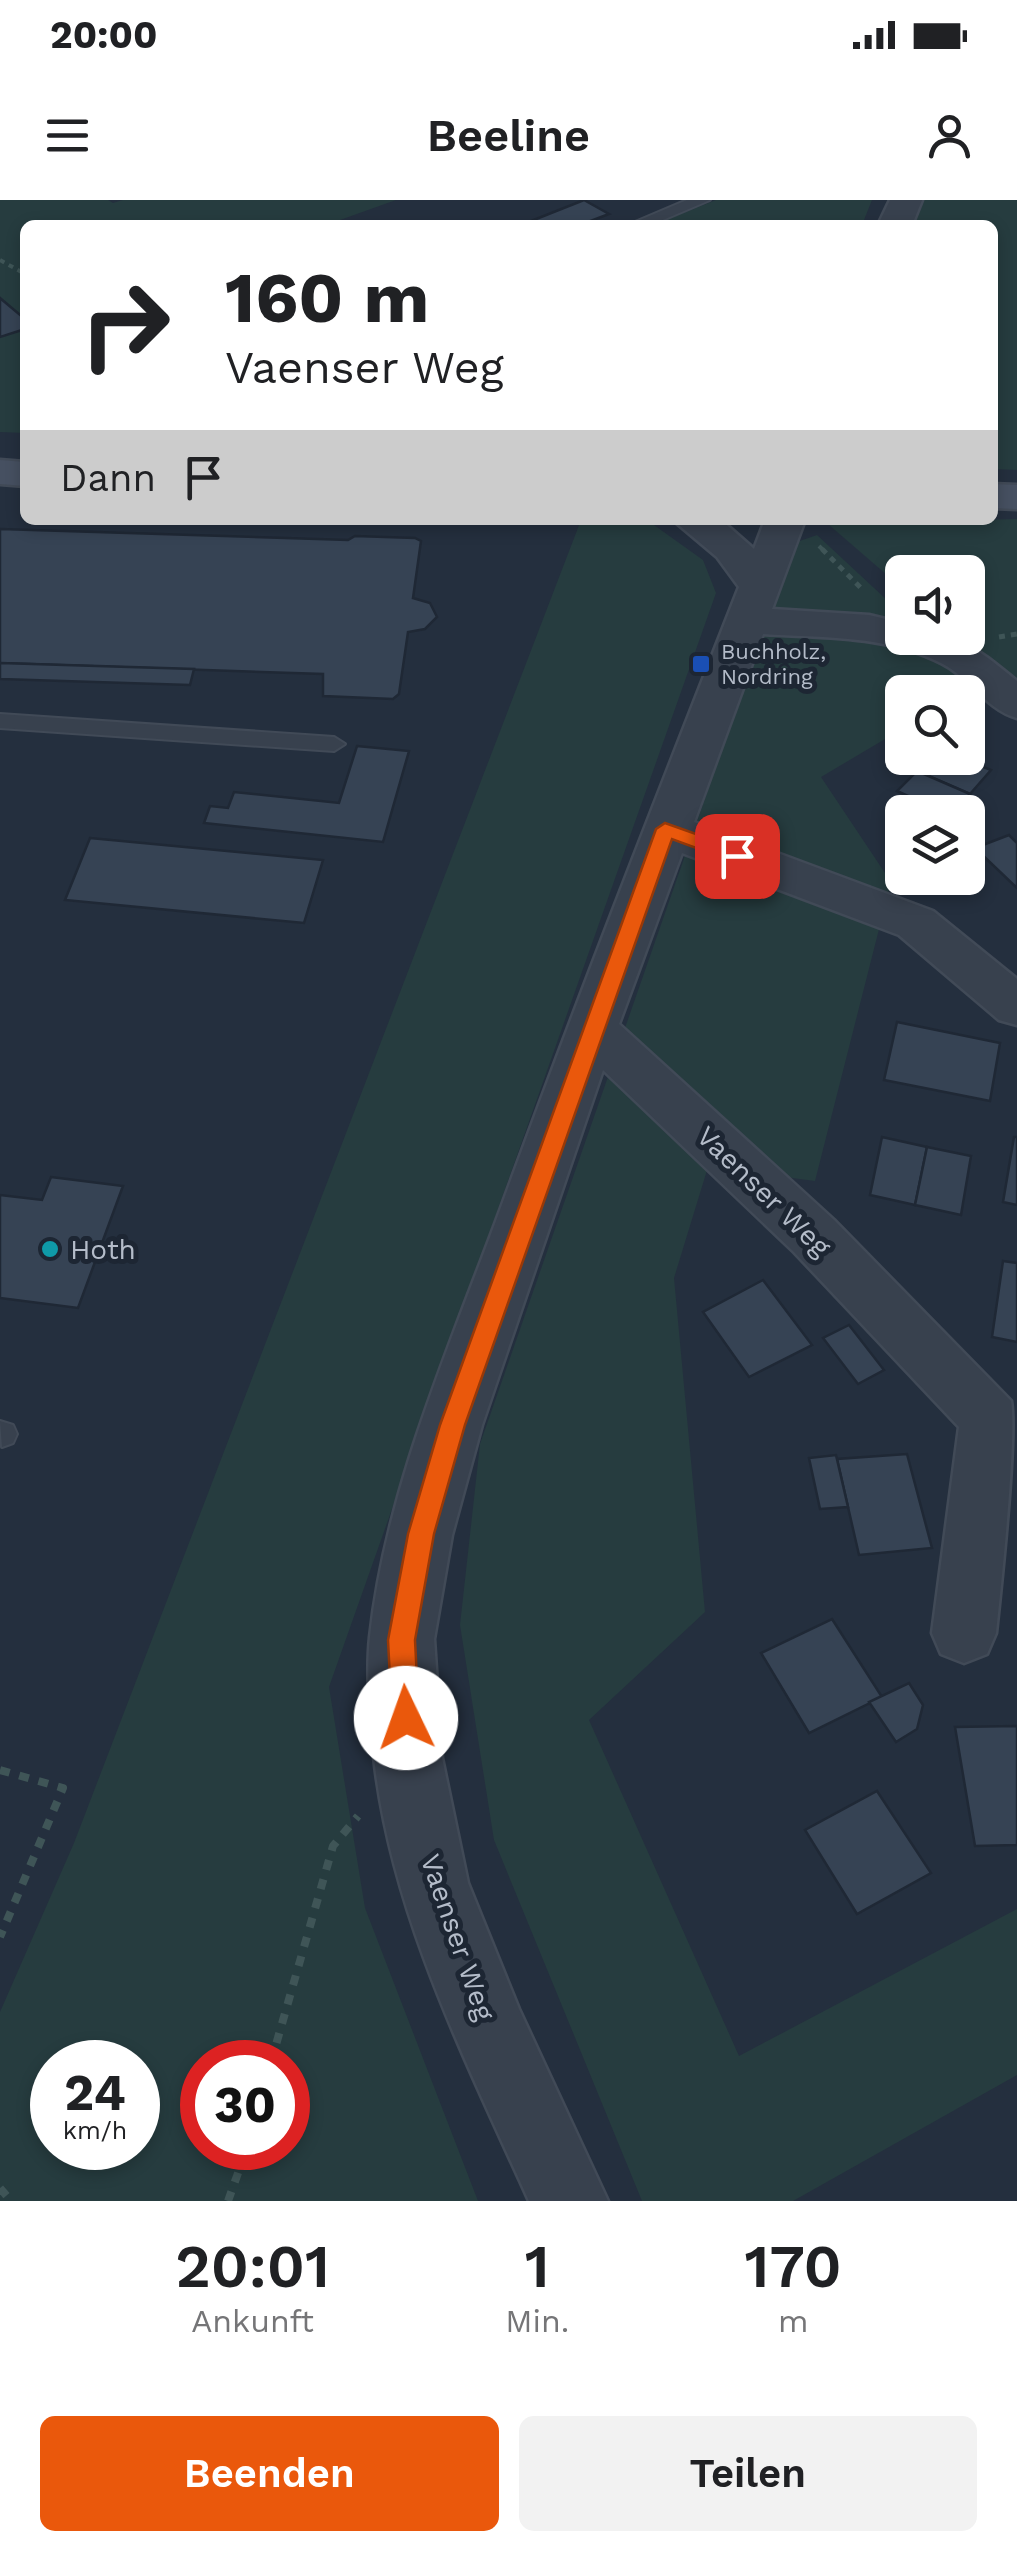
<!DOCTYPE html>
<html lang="de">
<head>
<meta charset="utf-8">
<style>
  :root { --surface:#fff; --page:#f2f2f2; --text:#202124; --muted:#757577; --accent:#ea580c }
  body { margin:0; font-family:"Work Sans",sans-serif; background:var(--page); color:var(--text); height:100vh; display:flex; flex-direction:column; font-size:38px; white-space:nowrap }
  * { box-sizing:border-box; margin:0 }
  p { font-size:32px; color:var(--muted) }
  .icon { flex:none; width:55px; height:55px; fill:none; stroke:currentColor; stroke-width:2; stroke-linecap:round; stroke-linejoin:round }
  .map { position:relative; height:2001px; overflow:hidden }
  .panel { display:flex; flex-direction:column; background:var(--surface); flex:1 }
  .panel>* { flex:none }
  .banner { position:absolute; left:20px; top:20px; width:978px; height:305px; border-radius:15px; box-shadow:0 5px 15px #0003; background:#fff; color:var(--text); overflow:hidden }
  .fabs { position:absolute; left:885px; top:355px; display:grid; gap:20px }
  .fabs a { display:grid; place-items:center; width:100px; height:100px; border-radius:15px; background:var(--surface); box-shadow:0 5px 15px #0003; font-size:50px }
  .speed { position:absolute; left:30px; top:1840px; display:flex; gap:20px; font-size:50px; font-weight:700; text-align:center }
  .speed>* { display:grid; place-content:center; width:130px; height:130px; border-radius:50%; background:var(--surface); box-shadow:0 5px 15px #0003; line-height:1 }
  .speed small { font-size:25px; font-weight:400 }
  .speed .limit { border:15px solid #d22; background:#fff; color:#111 }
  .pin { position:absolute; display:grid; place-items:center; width:85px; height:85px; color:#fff; margin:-42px; border-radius:20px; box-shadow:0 5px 15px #0006 }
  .me { position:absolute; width:110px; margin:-55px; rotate:357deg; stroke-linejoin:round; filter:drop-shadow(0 0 8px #0008) }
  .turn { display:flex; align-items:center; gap:35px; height:210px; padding:0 40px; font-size:45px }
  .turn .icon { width:130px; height:130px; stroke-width:2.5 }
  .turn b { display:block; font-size:70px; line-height:85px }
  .then { display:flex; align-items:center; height:95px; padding:0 40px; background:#0003; gap:20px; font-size:38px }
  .eta { display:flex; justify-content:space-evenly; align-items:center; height:170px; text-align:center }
  .eta b { font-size:60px; font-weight:600; line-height:70px }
  .button { display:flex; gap:20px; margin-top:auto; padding:20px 40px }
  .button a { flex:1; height:115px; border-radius:15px; background:var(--accent); color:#fff; font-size:40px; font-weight:600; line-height:115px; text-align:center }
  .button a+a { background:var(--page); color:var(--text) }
  .status { display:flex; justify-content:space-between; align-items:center; height:70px; padding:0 50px; background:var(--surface); direction:ltr }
  .status svg { height:28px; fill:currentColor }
  header { display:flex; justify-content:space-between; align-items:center; height:130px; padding:0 40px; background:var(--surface); font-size:45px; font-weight:600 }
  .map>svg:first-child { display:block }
  .green { fill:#263c3f; fill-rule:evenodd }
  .building { fill:#364354; stroke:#1f2835; stroke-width:2.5 }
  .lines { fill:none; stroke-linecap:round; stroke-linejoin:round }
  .lane-casing { stroke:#414a57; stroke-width:4 }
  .street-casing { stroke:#414a57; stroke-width:5 }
  .secondary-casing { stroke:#414a57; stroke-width:5 }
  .path-far2 { stroke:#3f5557; stroke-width:4; stroke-dasharray:5 5; stroke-linecap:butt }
  .path-far1 { stroke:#3f5557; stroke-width:5; stroke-dasharray:6 6; stroke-linecap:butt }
  .path { stroke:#3f5557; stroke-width:8; stroke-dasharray:10 10; stroke-linecap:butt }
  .lane { fill:#38414e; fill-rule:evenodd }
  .street { fill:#38414e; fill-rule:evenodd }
  .secondary { fill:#465061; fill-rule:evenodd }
  .route { fill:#ea580c; stroke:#983908; stroke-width:2.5 }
  .transit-dot { fill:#1a4fb4; stroke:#1d2633; stroke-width:4 }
  .culture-dot { fill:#0f9aa8; stroke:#1d2633; stroke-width:4 }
  .labels { text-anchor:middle; stroke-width:10; stroke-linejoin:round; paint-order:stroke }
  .far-poi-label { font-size:22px; fill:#b4bcc9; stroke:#1d2633; text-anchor:start }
  .street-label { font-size:28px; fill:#b4bcc9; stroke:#1d2633 }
  .poi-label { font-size:28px; fill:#b4bcc9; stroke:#1d2633; text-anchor:start }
</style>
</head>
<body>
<div class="status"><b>20:00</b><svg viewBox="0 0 49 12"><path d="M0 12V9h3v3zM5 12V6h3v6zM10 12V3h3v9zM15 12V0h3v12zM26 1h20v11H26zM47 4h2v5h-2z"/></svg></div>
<header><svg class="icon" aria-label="menu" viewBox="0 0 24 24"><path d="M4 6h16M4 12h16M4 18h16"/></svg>Beeline<svg class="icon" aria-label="person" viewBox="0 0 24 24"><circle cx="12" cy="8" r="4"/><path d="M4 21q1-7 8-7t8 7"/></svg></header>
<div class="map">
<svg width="1017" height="2001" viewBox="0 0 1017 2001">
  <rect width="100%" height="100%" fill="#242f3e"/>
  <g class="green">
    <path d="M0 0H108L113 3 123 0H396L326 25H25V233L0 232Z"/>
    <path d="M716 0H872L862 25H653Z"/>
    <path d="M915 0H1017V270L993 269 992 25H906Z"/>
    <path d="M1017 319V482L963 438H968V372H902V388L828 324Z"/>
    <path d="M581 320H633L654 325 703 360 716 393 329 1487 365 1708 478 2001H0V1812L74 1643ZM52 1862H138V1948H52ZM202 1862H288V1948H202Z"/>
    <path d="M817 335 902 414V438H928L979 484 965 492H902V529L821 577 891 682 815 981 708 967 674 1078 705 1412 589 1520 739 1856 1017 1709V1875L793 2001H642L494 1640 460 1425 480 1244 794 343Z"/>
  </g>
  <g class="building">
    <path d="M584 0 609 14 580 25H521Z"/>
    <path d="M0 98 25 119V129L0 137Z"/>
    <path d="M0 329 348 340 355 336 415 338 421 341 413 398 430 403 437 417 425 429 408 432 399 494 393 499 323 496V474L0 463Z"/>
    <path d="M0 463 194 469 190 485 0 479Z"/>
    <path d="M357 546 409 551 383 642 204 623 210 606 228 608 234 592 339 603Z"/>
    <path d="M929 558H961L991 570 970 594 917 571Z"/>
    <path d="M917 571 970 594 953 612H943L897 591Z"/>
    <path d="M1009 635 1017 643V688L975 648Z"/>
    <path d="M90 638 323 660 304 723 65 700Z"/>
    <path d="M897 822 1000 843 990 901 884 880Z"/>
    <path d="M882 937 927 947 915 1005 870 995Z"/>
    <path d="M1014 937H1017V1005L1003 1002Z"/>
    <path d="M927 947 971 956 961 1015 915 1005Z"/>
    <path d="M51 977 123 986 78 1108 0 1098V995L42 1000Z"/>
    <path d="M1003 1061 1017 1063V1142L992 1137Z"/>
    <path d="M763 1080 812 1145 749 1177 703 1112Z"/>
    <path d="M849 1125 884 1170 858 1184 823 1138Z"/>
    <path d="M907 1254 932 1348 859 1355 837 1259Z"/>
    <path d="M836 1255 848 1307 820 1309 809 1258Z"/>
    <path d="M832 1419 882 1497 809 1533 761 1453Z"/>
    <path d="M909 1483 923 1505 917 1529 896 1542 869 1502Z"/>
    <path d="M1017 1526V1645L975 1646 955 1527Z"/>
    <path d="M877 1591 931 1673 857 1714 805 1630Z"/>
  </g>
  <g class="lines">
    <defs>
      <g id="lane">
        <path d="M687 0H710L651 25H628Z"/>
        <path d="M0 514 334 537 345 544 334 551 0 528Z"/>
        <path d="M0 1221 13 1225 17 1234 13 1243 2 1247Z"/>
      </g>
      <g id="street">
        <path d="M890 0H922L912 25H878Z"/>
        <path d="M673 320H721L754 349 765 320H805L772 409 869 415 902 423V438C965 438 969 442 1017 481V518C985 509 970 477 941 463 887 435 822 438 763 434L694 622 933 711 1017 779V825L999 820 899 735 682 653 619 824 834 1020 1011 1201C1017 1234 1001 1387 996 1433L987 1454 964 1463 941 1454 932 1433 959 1227 794 1052 603 870 482 1225 452 1335 434 1439 442 1558 468 1683 519 1809 608 2001H529C465 1859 391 1713 374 1557 370 1520 366 1474 370 1437 386 1287 452 1142 503 1002 579 794 659 591 739 387L717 357Z"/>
      </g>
      <g id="secondary">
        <path d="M0 260 25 262V286L0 284Z"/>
        <path d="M992 284 1017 285V309L992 308Z"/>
      </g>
    </defs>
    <use href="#lane" class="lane-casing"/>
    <use href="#street" class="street-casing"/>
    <use href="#secondary" class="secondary-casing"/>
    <g class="path-far2">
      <path d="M0 60 25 74"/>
      <path d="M819 346 825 352"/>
    </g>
    <g class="path-far1">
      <path d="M822 349 863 390"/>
      <path d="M999 437 1017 434"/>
    </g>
    <g class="path">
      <path d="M0 1570 63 1588 0 1737"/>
      <path d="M271 1862 333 1646 358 1616"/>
      <path d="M0 1988 11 2001"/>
      <path d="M228 2001 247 1948"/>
    </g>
    <use href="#lane" class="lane"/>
    <use href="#street" class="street"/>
    <use href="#secondary" class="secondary"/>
  </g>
  <path class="route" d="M665 623 744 651 747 656 737 663 672 639 465 1225 434 1334 415 1440 419 1518 415 1528 406 1532 396 1528 392 1518 388 1440 408 1334 440 1225 656 629Z"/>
  <rect class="transit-dot" x="691" y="454" width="20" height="20" rx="5"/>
  <circle class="culture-dot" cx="50" cy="1049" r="10"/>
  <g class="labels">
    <g class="far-poi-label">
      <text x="721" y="459">Buchholz,<tspan x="721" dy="25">Nordring</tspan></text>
    </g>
    <g class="street-label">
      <text transform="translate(764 991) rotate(44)" y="10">Vaenser Weg</text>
      <text transform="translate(458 1737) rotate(71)" y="10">Vaenser Weg</text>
    </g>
    <g class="poi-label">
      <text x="70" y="1059">Hoth</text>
    </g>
  </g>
</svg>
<div class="fabs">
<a><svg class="icon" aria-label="sound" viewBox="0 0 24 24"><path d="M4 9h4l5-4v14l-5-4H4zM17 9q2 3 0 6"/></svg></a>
<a><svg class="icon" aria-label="search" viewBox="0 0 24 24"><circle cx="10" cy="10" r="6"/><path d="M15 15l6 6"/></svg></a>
<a><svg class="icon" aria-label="layers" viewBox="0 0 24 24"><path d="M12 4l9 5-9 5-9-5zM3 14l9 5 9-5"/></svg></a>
</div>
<div class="speed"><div>24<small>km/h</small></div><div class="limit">30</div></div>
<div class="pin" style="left:737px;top:656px;background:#d93025"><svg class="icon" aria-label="arrive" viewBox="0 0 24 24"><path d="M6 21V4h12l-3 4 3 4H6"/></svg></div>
<svg class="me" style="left:406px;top:1518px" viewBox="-20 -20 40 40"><circle r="19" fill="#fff"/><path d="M0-13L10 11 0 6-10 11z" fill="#ea580c"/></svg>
<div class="banner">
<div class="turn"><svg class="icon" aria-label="right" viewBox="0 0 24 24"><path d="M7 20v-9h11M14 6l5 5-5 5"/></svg><div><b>160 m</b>Vaenser Weg</div></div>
<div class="then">Dann<svg class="icon" aria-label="arrive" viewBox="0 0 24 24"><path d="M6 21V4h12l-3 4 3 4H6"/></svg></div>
</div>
</div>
<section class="panel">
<div class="eta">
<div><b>20:01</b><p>Ankunft</p></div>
<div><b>1</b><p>Min.</p></div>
<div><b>170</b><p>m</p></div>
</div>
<div class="button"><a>Beenden</a><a>Teilen</a></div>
</section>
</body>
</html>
